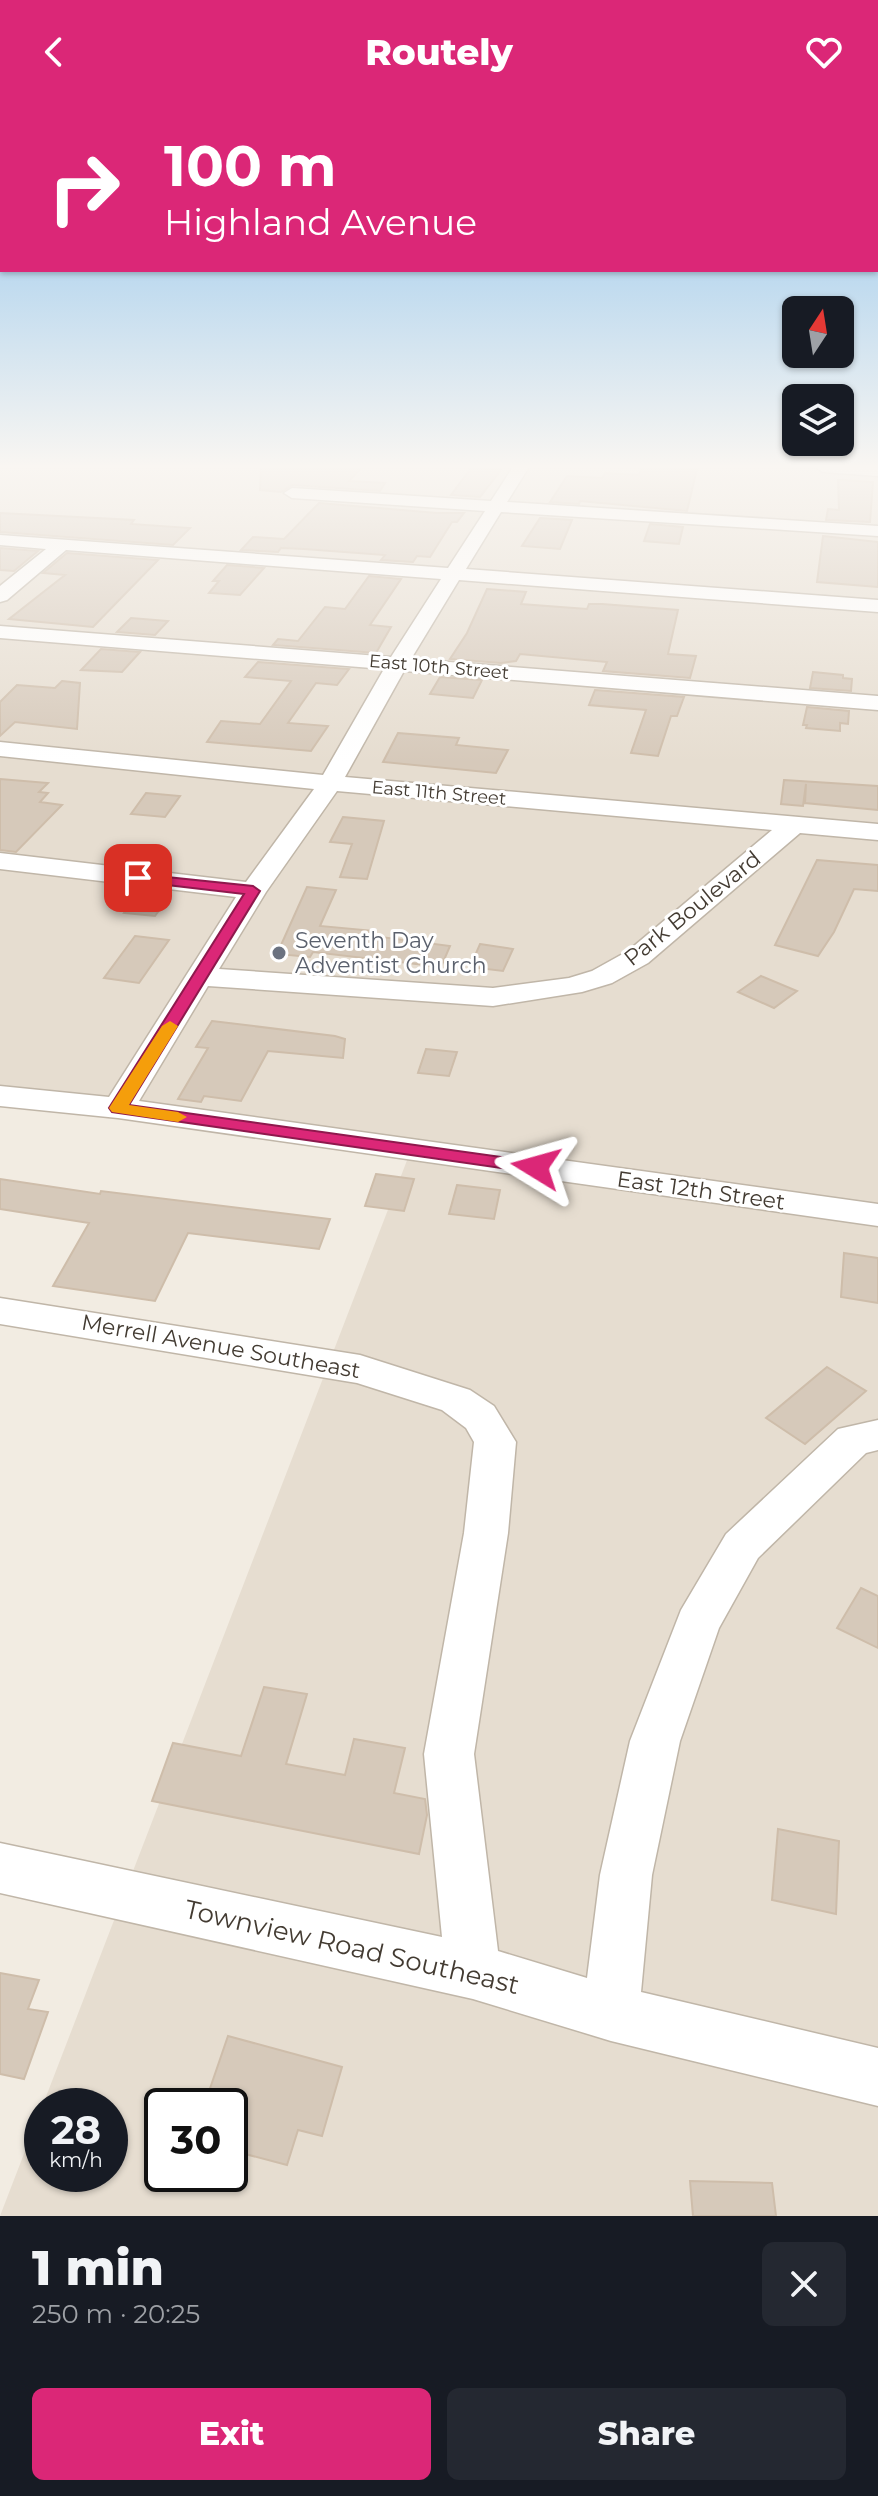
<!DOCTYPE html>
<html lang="en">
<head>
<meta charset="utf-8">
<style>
  :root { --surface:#171b24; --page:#242831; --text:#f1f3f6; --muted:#9ea1a6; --accent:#db2777 }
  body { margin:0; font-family:Montserrat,sans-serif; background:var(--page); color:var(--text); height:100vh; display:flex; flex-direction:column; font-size:30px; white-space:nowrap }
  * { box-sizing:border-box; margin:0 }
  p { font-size:26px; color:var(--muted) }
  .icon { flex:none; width:44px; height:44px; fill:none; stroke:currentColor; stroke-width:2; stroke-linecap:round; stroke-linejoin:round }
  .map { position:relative; height:2112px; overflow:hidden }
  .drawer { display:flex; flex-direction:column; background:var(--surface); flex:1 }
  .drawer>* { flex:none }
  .hud { position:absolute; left:0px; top:0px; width:878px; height:168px; box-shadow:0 2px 6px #0004; background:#db2777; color:#fff; overflow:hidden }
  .needle { width:52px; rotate:12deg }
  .fabs { position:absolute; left:782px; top:192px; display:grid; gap:16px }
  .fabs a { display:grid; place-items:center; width:72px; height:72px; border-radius:12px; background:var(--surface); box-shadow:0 2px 6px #0004; font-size:40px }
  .speed { position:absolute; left:24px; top:1984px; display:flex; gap:16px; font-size:40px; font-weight:700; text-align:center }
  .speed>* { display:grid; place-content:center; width:104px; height:104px; border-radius:50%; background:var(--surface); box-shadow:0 2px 6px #0004; line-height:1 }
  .speed small { font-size:20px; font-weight:400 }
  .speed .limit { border:4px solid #111; border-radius:12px; background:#fff; color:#111 }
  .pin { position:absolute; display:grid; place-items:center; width:68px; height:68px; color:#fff; margin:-34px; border-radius:16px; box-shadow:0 4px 12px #0006 }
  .me { position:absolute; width:88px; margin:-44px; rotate:278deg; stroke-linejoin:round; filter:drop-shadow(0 0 6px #0008) }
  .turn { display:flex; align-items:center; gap:28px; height:168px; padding:0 32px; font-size:36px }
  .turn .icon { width:104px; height:104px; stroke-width:2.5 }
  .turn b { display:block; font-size:56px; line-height:68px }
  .round { display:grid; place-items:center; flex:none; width:84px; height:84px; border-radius:12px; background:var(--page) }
  .head { display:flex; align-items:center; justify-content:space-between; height:136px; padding:0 32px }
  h1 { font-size:48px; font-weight:800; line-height:60px }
  .button { display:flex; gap:16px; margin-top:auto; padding:16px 32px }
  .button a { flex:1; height:92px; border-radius:12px; background:var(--accent); color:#fff; font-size:32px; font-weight:800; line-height:92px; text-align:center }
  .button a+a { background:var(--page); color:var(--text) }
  header { display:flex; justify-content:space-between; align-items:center; height:104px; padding:0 32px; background:var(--accent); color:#fff; font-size:36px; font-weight:800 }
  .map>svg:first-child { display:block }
  .residential { fill:#e6ddd0; fill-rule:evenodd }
  .building { fill:#d6c9ba; stroke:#cebdaa; stroke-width:2 }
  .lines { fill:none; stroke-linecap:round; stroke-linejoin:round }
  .minor-casing { stroke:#c0b6a8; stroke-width:3 }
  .minor { fill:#fff; fill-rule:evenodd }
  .route { fill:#db2777; stroke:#8e194d; stroke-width:2 }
  .slow { fill:#f59e0b }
  .worship-dot { fill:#6b7280; stroke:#fff; stroke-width:3 }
  .labels { text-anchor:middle; stroke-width:6; stroke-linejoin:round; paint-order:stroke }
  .far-street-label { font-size:18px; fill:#433b32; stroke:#fff }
  .street-label { font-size:22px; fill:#433b32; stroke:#fff }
  .worship-label { font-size:22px; fill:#5b616d; stroke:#fff; text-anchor:start }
  .near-street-label { font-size:26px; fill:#433b32; stroke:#fff }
</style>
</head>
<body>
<header><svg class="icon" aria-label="back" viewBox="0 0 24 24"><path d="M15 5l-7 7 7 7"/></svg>Routely<svg class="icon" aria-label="heart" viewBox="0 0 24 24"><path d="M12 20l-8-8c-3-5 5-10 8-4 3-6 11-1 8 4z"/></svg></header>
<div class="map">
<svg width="878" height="2112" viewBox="0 0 878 2112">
  <rect width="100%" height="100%" fill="#f2ece2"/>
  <path class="residential" d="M0 363H878V2112H0L411 1046 0 992ZM42 2002H110V2070H42ZM162 2002H230V2070H162Z"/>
  <g class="building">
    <path d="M261 363H362L349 377 385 379 380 387 292 381 281 388 260 386Z"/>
    <path d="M472 363 501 366 480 393 451 391Z"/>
    <path d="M642 363 697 365 687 407 580 397 579 400 550 398 567 372 602 374 605 369 639 371Z"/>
    <path d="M838 376 873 378 870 418 826 416 828 405 839 406Z"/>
    <path d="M319 399 437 409H464L457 418H452L430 453 417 452 413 458 381 456 385 451 304 445 281 444 278 448 241 446 253 433 284 435Z"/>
    <path d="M0 409 134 416 131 420 190 424 173 441 0 428Z"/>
    <path d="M540 414 572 416 560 445 522 442Z"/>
    <path d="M650 420 683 423 679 440 644 437Z"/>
    <path d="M823 432 878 438V483L817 478Z"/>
    <path d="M0 444 38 447 14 467 0 466Z"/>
    <path d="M67 449 158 456 93 523 9 515 65 471 43 469Z"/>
    <path d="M227 461 264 464 240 491 209 489 219 477H213Z"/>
    <path d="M369 472 401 475 370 521 391 523 376 549 273 541 278 535 298 537 325 503 345 505Z"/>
    <path d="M487 485 526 488 521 500 587 505 589 500H602L678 506 668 550 696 552 690 574 603 567 607 558 520 550 516 557 501 559 450 555 467 529Z"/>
    <path d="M131 514 168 517 155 531 117 528Z"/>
    <path d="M101 545 140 548 122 568 81 566Z"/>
    <path d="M258 558 349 565 337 581 316 579 288 619 328 622 311 647 207 638 221 617 260 620 291 577 245 573Z"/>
    <path d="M813 568 843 571V574L852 575 851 587 810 584Z"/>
    <path d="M440 573 482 576 473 594 430 590Z"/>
    <path d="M62 577 80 579 77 625 15 618 0 632V598L17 581 55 584Z"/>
    <path d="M595 586 684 593 677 612H671L658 652 631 649 646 606 589 601Z"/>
    <path d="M807 603 849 607 848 620 840 619V627L806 624 807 621H803Z"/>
    <path d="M398 629 459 634 456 641 508 646 496 669 383 658Z"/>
    <path d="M0 675 48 679 39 688 48 689 40 698 62 701 16 748 0 746Z"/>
    <path d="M784 676 878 682V706L805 699 806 680 803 702 781 700Z"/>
    <path d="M146 689 180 692 165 713 131 710Z"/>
    <path d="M343 713 384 717 367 775 340 773 352 740 330 738Z"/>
    <path d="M817 756 878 761V787L854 785 834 828 818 852 775 841Z"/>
    <path d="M307 783 336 786 320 822 375 827 373 832 450 842 441 863 313 848 310 853 277 850Z"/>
    <path d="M140 788 170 791 155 812 124 809Z"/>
    <path d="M135 832 169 836 139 879 104 874Z"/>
    <path d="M480 840 513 845 503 867 470 863Z"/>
    <path d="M761 872 797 887 774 904 738 888Z"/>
    <path d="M212 917 335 932 345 935 343 954 268 947 241 997 204 992 201 998 178 995 208 944 196 943Z"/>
    <path d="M426 945 457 948 449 972 418 969Z"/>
    <path d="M376 1070 414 1075 404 1107 365 1102Z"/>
    <path d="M0 1075 100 1090 101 1087 330 1115 319 1145 188 1129 155 1197 53 1182 89 1119 0 1105Z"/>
    <path d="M457 1081 500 1086 494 1115 449 1110Z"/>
    <path d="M844 1149 878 1154V1199L841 1193Z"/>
    <path d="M827 1263 866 1287 805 1340 766 1314Z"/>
    <path d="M861 1484 878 1492V1544L837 1524Z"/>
    <path d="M264 1583 307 1590 286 1660 345 1671 354 1635 405 1644 394 1689 425 1695 427 1711 419 1750 152 1697 173 1639 241 1652Z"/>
    <path d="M778 1725 839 1737 836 1810 772 1796Z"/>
    <path d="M0 1869 39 1876 28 1905 48 1908 24 1975 0 1970Z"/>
    <path d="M228 1932 342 1963 322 2032 298 2026 287 2061 230 2046V2002H204Z"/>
    <path d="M690 2077 772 2079 776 2112H693Z"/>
  </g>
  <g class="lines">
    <defs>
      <g id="minor">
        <path d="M513 363H529L507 398 878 422V432L501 408 466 465 878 496V508L459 476 411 555 878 592V606L404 567 345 673 878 720V736L800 729 648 859 612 879 582 888 493 902 208 882 139 997 878 1100V1122L118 1014 0 1002V982L109 993 236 793 0 765V749L246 778 314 685 0 652V638L323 671 384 565 0 534V522L391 553 441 475 66 446 7 496 0 498V482L46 445 0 441V431L448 464 485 407 292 394 284 389 292 384 491 397ZM337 687 772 726 628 847 592 867 569 874 493 884 219 865 266 788Z"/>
        <path d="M815 363H878V372L823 368Z"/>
        <path d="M0 1194 360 1251 470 1286 494 1302 516 1338 508 1429 474 1650 498 1847 587 1874 600 1771 630 1637 681 1506 726 1430 838 1325 878 1316V1346L866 1349 758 1454 719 1524 680 1637 652 1771 641 1888 878 1944V2002L611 1937 473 1895 0 1789V1739L442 1833 424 1650 464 1429 474 1338 466 1324 442 1306 357 1279 0 1220Z"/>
      </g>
    </defs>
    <use href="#minor" class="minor-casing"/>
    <use href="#minor" class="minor"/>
  </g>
  <linearGradient id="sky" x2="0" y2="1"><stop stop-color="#89c1ec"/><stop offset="0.55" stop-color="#f9f6f2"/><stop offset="1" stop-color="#f9f6f2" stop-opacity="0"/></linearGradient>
  <rect width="878" height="659" fill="url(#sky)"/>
  <path class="route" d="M138 770 253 782 260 787 129 1001 536 1058 545 1063 542 1067 536 1069 112 1008 109 1004 244 790 133 777 131 774Z"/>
  <path class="slow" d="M170 917 178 922 129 1001 178 1008 187 1013 178 1018 112 1008 109 1004 162 922Z"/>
  <circle class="worship-dot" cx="279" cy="849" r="8"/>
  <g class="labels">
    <g class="far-street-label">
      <text transform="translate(439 563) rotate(5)" y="6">East 10th Street</text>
      <text transform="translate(439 689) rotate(5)" y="6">East 11th Street</text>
    </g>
    <g class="street-label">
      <text transform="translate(692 804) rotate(-39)" y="8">Park Boulevard</text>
      <text transform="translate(701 1086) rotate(8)" y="8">East 12th Street</text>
      <text transform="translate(221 1242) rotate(10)" y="8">Merrell Avenue Southeast</text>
    </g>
    <g class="worship-label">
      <text x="295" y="844">Seventh Day<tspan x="295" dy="25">Adventist Church</tspan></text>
    </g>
    <g class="near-street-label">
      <text transform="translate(352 1843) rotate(13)" y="9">Townview Road Southeast</text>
    </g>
  </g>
</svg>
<div class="fabs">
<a><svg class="needle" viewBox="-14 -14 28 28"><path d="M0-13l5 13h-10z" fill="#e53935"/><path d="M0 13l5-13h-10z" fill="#9ea1a6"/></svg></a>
<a><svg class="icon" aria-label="layers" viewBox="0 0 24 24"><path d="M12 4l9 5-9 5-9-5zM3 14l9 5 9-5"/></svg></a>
</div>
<div class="speed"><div>28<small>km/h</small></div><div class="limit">30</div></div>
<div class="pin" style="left:138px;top:774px;background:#d93025"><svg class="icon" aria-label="arrive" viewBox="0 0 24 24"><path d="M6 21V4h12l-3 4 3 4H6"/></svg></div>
<svg class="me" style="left:536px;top:1063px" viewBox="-20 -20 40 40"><path d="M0-17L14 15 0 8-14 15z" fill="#db2777" stroke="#fff" stroke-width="4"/></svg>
<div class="hud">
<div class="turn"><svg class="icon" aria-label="right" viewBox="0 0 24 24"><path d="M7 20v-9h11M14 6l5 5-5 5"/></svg><div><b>100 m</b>Highland Avenue</div></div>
</div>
</div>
<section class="drawer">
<div class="head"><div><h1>1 min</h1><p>250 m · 20:25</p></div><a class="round"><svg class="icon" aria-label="close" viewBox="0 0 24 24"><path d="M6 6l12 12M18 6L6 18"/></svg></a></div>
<div class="button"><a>Exit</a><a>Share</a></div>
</section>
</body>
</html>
